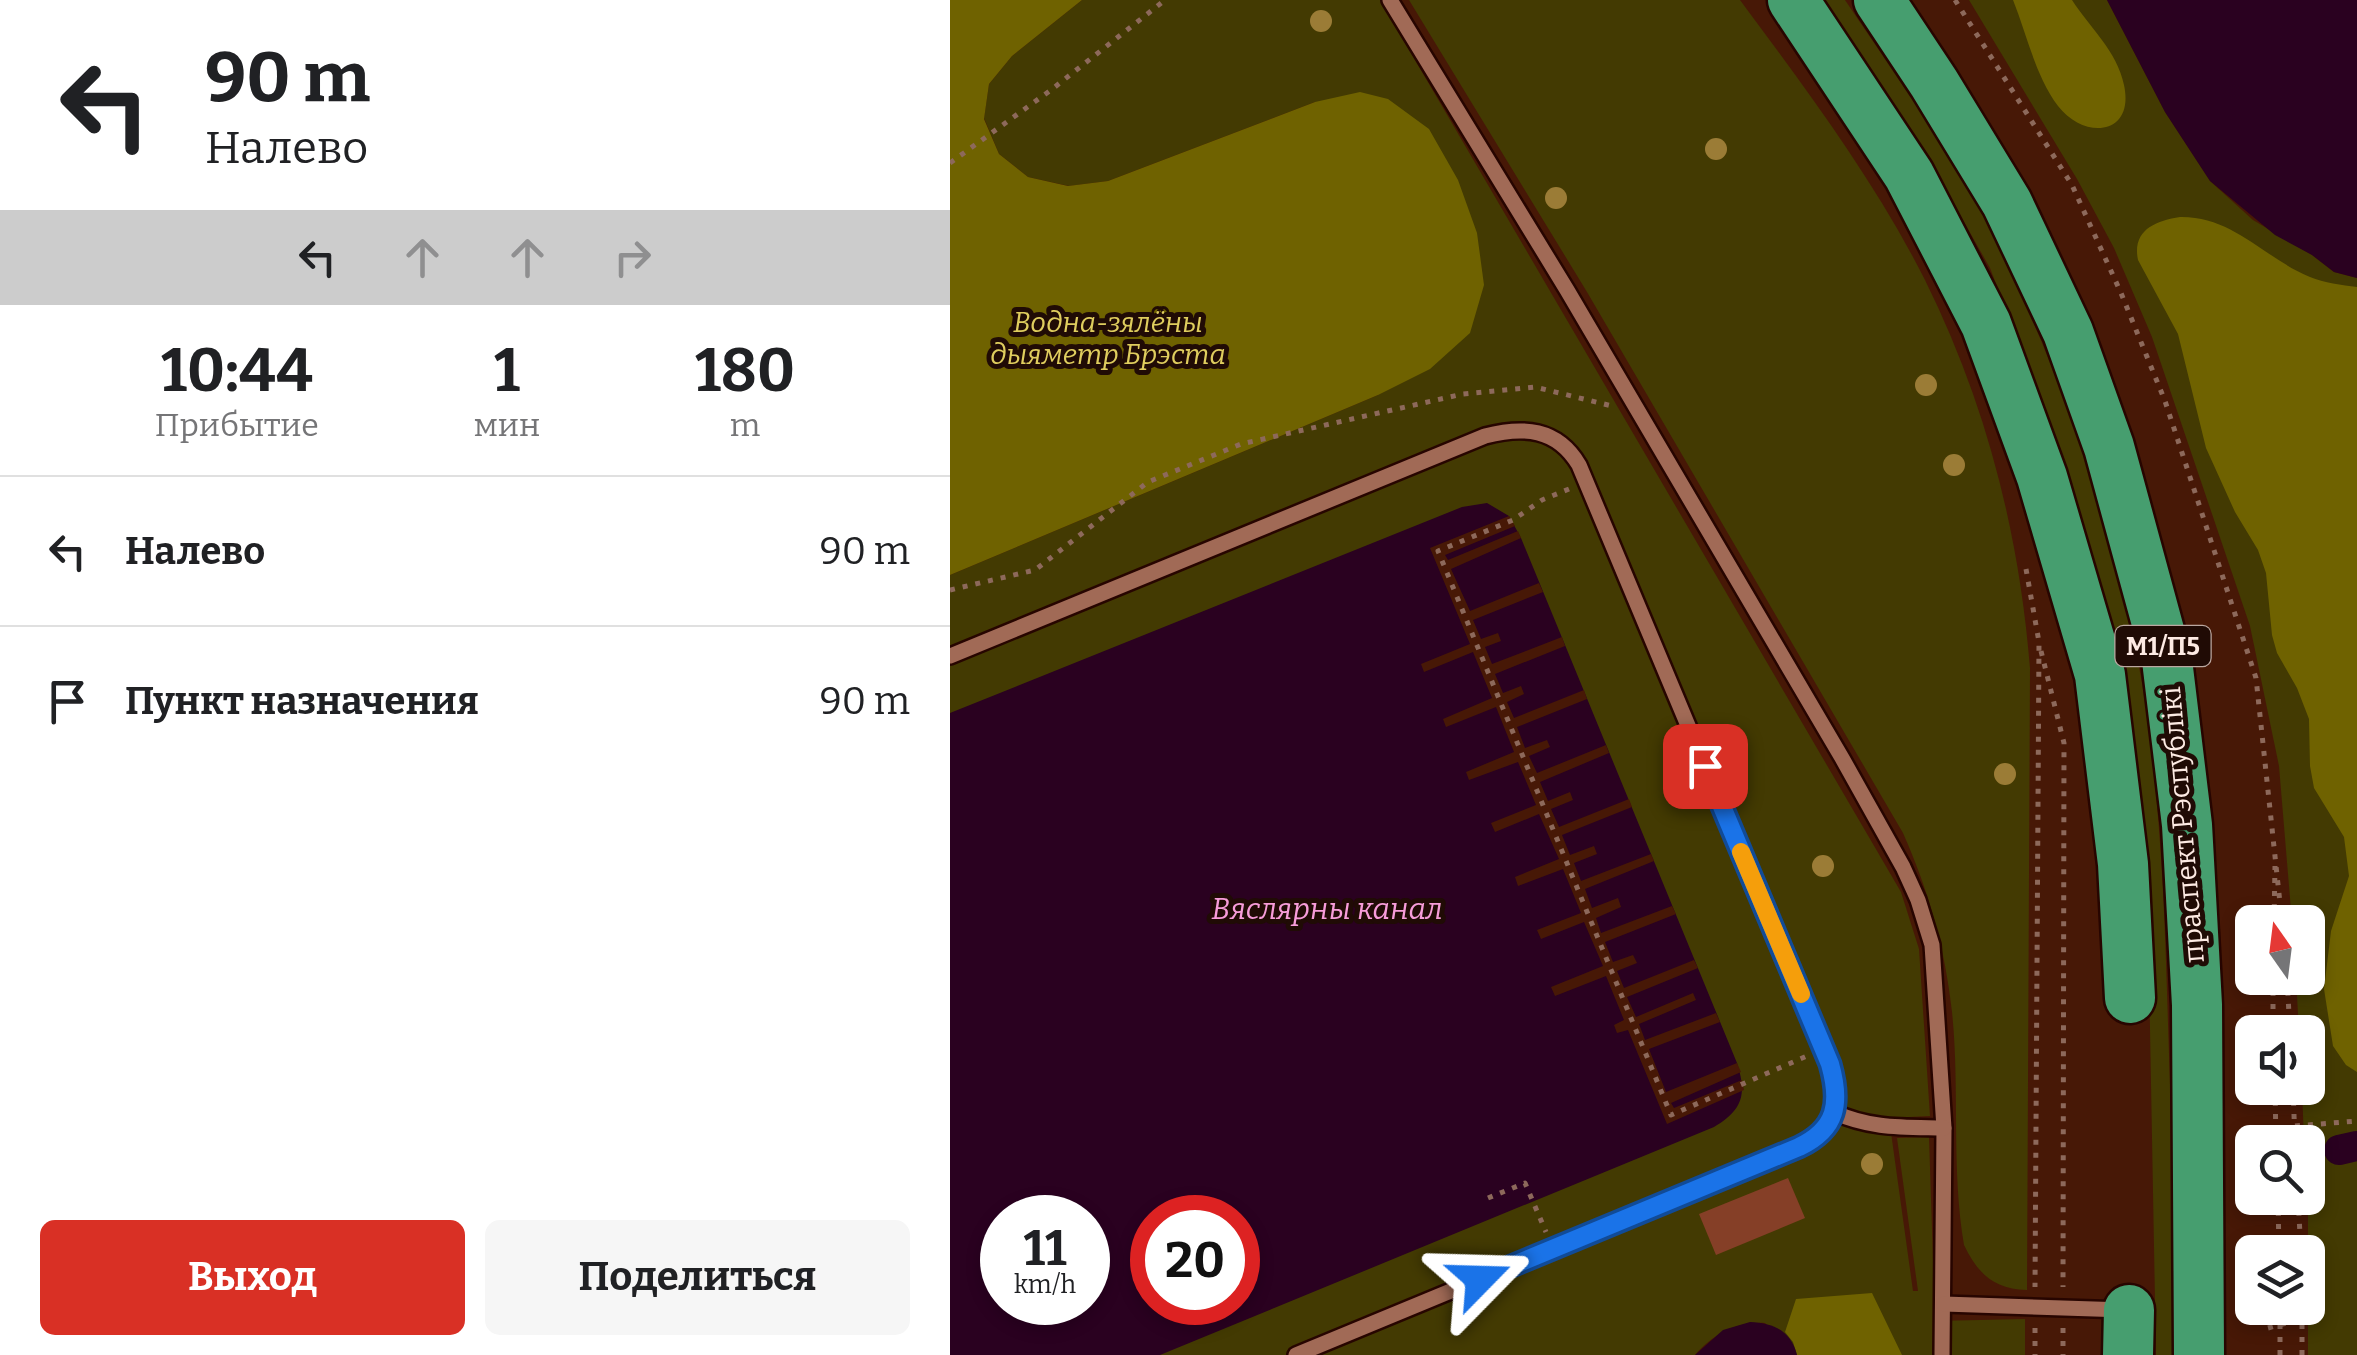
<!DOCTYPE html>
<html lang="ru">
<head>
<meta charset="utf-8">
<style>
  :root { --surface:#fff; --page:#f6f6f6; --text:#202124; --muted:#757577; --line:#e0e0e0; --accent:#d93025 }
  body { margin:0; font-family:Bitter,serif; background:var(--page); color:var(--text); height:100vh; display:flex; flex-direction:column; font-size:38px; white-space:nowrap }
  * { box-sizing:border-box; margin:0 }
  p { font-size:32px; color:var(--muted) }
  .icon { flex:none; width:55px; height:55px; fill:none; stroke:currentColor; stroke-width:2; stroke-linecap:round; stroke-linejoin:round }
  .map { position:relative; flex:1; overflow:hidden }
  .side { display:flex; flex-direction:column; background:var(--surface); width:950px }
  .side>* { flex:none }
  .hud { background:#fff; color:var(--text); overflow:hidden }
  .needle { width:65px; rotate:346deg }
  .fabs { position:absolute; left:1285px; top:905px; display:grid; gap:20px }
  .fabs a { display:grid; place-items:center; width:90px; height:90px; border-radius:15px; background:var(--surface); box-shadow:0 5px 15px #0003; font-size:50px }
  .speed { position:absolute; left:30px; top:1195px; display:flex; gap:20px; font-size:50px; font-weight:700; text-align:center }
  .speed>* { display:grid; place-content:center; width:130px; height:130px; border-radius:50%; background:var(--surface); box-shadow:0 5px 15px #0003; line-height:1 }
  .speed small { font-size:25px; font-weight:400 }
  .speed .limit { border:15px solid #d22; background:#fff; color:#111 }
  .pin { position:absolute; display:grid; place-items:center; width:85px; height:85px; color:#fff; margin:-42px; border-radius:20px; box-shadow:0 5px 15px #0006 }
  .me { position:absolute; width:110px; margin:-55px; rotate:68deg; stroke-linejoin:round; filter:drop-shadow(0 0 8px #0008) }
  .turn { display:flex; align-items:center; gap:35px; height:210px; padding:0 40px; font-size:45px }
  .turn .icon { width:130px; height:130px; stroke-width:2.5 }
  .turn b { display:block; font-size:70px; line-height:85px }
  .lanes { display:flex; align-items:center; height:95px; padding:0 40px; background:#0003; justify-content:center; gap:50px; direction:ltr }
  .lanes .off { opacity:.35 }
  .eta { display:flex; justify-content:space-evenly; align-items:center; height:170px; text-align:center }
  .eta b { font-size:60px; font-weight:700; line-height:70px }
  .cta { display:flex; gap:20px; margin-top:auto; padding:20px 40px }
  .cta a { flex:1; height:115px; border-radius:15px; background:var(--accent); color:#fff; font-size:40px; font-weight:700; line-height:115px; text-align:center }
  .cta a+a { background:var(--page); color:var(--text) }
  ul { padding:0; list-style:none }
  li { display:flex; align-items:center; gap:30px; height:150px; padding:0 40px; border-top:2px solid var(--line) }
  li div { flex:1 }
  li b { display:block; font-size:38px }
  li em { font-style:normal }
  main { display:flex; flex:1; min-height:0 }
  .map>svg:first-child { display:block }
  .green { fill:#433a02; fill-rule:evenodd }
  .forest { fill:#6f6200 }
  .water { fill:#2a0120; fill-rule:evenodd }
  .pier { fill:#471806 }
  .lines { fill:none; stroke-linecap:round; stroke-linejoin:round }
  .canal { stroke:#2a0120; stroke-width:30 }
  .building { fill:#853f27 }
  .service-casing { stroke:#270500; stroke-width:20 }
  .trunk-casing { stroke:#270500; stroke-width:55 }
  .path { stroke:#8d695b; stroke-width:5; stroke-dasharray:5 8; stroke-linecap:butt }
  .service { stroke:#a16a56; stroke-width:15 }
  .trunk { stroke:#469e6f; stroke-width:50 }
  .tree { fill:#9b7c36 }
  .route-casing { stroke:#114b97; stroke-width:25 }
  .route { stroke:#1a73e8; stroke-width:18 }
  .slow { stroke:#f59e0b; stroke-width:18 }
  .labels { text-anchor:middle; stroke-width:10; stroke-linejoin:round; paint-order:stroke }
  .shield { fill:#200b05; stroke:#bba7a0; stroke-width:2.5 }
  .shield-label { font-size:25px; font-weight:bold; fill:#fdeae3 }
  .park-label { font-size:28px; font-style:italic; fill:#dfcd5e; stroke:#200b05 }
  .street-label { font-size:28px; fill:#fdeae3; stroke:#200b05 }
  .water-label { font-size:30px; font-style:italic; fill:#f79cd9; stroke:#200b05 }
</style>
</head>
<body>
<main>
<section class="side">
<div class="hud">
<div class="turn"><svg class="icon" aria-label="left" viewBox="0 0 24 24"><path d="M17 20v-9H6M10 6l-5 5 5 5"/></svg><div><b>90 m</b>Налево</div></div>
<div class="lanes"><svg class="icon" aria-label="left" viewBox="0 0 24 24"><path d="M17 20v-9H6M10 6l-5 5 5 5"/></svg><svg class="icon off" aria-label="ahead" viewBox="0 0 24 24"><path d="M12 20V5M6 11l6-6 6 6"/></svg><svg class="icon off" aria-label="ahead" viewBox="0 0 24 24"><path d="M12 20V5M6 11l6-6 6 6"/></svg><svg class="icon off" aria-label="right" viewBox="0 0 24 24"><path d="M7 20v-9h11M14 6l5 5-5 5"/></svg></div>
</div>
<div class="eta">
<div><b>10:44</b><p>Прибытие</p></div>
<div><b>1</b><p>мин</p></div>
<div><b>180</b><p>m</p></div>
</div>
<ul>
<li><svg class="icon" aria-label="left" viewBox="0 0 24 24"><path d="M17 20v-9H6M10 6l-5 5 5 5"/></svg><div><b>Налево</b></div><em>90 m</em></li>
<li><svg class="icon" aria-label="arrive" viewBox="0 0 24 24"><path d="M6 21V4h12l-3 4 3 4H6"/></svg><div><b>Пункт назначения</b></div><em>90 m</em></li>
</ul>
<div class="cta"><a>Выход</a><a>Поделиться</a></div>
</section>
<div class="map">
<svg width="1407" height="1355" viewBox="0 0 1407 1355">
  <rect width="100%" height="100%" fill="#471806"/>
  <g class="green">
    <path d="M132 0H430L951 892 969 949 980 1116 939 1118 963 1291H968L947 1138 979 1137 985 1321 1075 1319V1355H847L815 1323C788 1321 763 1334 745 1355H0V575L428 395 365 102 158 181 119 186 78 177 49 154 34 118 39 84 62 56ZM52 1218H138V1302H52ZM202 1218H288V1302H202Z"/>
    <path d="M459 0H790C856 89 925 181 975 280 1036 403 1069 532 1080 668L1077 1290C1044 1289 1028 1274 1014 1245 1001 1168 1010 1089 1002 1012 995 948 979 892 953 833L637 292Z"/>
    <path d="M869 0H895C952 85 1014 169 1057 263 1122 403 1173 555 1196 708 1211 812 1215 918 1218 1023 1222 1134 1224 1244 1225 1355H1206L1197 866 1178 710 1144 564 1097 416 1040 268 981 164Z"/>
    <path d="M1019 0H1157L1215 112 1260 181 1303 220 1362 255 1384 272 1407 278V1355H1358V1142H1354L1352 1088H1358V1032H1349L1346 978H1358V922H1342L1329 766 1300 626 1202 337 1164 248 1127 179Z"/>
  </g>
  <g class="forest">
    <path d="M0 0H132L62 56 39 84 34 119 49 154 78 177 118 186 158 181 365 102 410 92 438 99 479 129 508 180 527 233 534 285 520 333 480 369 428 395 0 575Z"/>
    <path d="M1063 0H1122C1140 28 1167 51 1174 85 1185 136 1134 140 1108 106 1085 75 1077 35 1063 0Z"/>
    <path d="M1230 217C1283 216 1314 258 1360 277 1374 283 1392 285 1407 287V1072L1396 1065 1383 1046 1374 989 1381 931 1399 876 1394 837 1364 788 1360 766 1359 719 1347 688 1327 653 1322 635 1316 573 1308 550 1285 512 1256 448 1228 334 1188 260C1182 231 1204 221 1230 217Z"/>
    <path d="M922 1293 952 1355H847L843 1342 835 1332 846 1299Z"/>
  </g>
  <g class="water">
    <path d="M1157 0H1407V278L1384 272 1362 255 1325 235 1260 181 1215 112Z"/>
    <path d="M537 503 559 516 571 538 787 1063C797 1094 793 1110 764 1127L210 1355H0V713L512 507ZM52 1218H138V1302H52ZM202 1218H288V1302H202Z"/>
    <path d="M800 1322C824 1323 841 1331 847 1355H745L773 1330Z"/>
  </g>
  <path class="pier" d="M559 516 565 526 495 555 498 560 568 531 571 538 501 569 520 611 589 583 593 592 523 620 531 639 548 633 551 641 535 647 542 664 612 637 615 646 545 674 553 693 571 686 574 694 557 702 564 718 634 690 637 699 567 727 575 748 597 740 600 747 579 756 587 773 656 745 659 753 590 782 598 801 620 792 623 800 601 809 609 827 679 799 682 807 612 835 620 855 644 846 647 854 624 863 631 881 701 854 704 861 635 889 642 908 668 898 671 907 646 918 651 933 722 906 726 914 655 942 663 962 683 955 687 963 667 971 674 988 744 960 748 968 677 997 686 1017 743 993 746 1000 689 1024 695 1040 766 1013 770 1022 699 1049 716 1092 787 1063 791 1072 721 1103 724 1108 792 1080 794 1090 717 1124 678 1030 667 1033 664 1025 674 1020 656 976 605 996 601 987 653 966 634 922 591 939 587 930 631 913 613 869 568 886 565 877 609 859 589 814 545 832 541 823 586 805 568 762 519 780 516 772 564 752 546 707 496 727 493 719 542 698 523 652 474 672 471 664 520 644 480 548Z"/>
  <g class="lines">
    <path class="canal" d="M1389 1150 1407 1146"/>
  </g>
  <path class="building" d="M838 1178 855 1218 766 1255 749 1214Z"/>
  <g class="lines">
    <defs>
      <g id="service">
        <path d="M440 0 617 290 892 758 953 867 968 900 982 945 994 1128 992 1355"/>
        <path d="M0 656 535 436C573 426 607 428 629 465L880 1065C891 1103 887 1129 849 1147L346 1355"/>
        <path d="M884 1112C920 1129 954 1127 994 1128"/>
        <path d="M994 1304 1175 1310"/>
      </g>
      <g id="trunk">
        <path d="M843 0 959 175 1036 324 1092 477 1150 675 1173 864 1180 998"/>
        <path d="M929 0 984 83 1057 203 1118 332 1159 447 1217 660 1237 825 1247 1005 1249 1355"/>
        <path d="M1178 1355 1179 1310"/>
      </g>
    </defs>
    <use href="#service" class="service-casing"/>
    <use href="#trunk" class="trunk-casing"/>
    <g class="path">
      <path d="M1005 0 1122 185 1171 293 1215 401 1306 678 1332 922"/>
      <path d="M0 163 101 90 215 0"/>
      <path d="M619 489 592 500 563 520 488 551 721 1115 857 1056"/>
      <path d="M1076 569 1089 642 1085 1287"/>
      <path d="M0 590 85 570 198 482 291 444 513 394 585 387 662 406"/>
      <path d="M1091 651 1114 743 1113 1287"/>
      <path d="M1324 922 1325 866"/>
      <path d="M1323 978V1032"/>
      <path d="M1337 978 1340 1032"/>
      <path d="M1325 1088 1326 1142"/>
      <path d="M1343 1088 1345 1142"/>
      <path d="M1345 1126 1407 1121"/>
      <path d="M538 1198 575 1183 596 1232"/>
      <path d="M1328 1198 1329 1252"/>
      <path d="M1348 1198 1351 1252"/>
      <path d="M1085 1328V1355"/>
      <path d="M1113 1328V1355"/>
      <path d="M1318 1328 1351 1319"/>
      <path d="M1330 1355V1308"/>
      <path d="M1352 1355V1308"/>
    </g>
    <use href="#service" class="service"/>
    <use href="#trunk" class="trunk"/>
  </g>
  <g class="tree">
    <circle cx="371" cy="21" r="11"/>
    <circle cx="766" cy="149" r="11"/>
    <circle cx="606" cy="198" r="11"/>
    <circle cx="976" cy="385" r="11"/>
    <circle cx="1004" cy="465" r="11"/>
    <circle cx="1055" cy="774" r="11"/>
    <circle cx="873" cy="866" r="11"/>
    <circle cx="922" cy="1164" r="11"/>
  </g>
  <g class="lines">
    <defs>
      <path id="route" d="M530 1279 849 1147C887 1129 891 1103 880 1064L755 766"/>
    </defs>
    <use href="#route" class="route-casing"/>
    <use href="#route" class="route"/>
    <path class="slow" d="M791 852 851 994"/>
  </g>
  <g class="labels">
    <rect class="shield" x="1165.5" y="626" width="95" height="40" rx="8"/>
    <g class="shield-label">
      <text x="1213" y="655">М1/П5</text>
    </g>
    <g class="park-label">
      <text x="158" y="332">Водна-зялёны<tspan x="158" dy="32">дыяметр Брэста</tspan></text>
    </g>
    <g class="street-label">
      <text transform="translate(1232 825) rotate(-95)" y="10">праспект Рэспублікі</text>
    </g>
    <g class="water-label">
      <text x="377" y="919">Вяслярны канал</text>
    </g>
  </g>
</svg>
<div class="fabs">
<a><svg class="needle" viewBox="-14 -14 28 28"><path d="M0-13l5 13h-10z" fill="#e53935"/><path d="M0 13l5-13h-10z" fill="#757577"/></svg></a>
<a><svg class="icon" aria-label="sound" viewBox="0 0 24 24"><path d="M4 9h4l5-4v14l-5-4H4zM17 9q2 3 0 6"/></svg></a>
<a><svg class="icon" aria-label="search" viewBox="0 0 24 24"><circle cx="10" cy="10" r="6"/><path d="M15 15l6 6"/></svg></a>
<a><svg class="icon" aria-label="layers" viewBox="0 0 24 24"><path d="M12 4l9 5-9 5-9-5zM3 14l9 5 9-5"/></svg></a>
</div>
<div class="speed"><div>11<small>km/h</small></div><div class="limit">20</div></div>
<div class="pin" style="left:755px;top:766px;background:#d93025"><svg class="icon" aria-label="arrive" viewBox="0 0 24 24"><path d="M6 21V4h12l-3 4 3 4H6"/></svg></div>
<svg class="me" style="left:530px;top:1279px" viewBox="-20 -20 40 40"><path d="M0-17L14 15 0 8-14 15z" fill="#1a73e8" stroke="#fff" stroke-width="4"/></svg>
</div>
</main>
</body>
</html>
